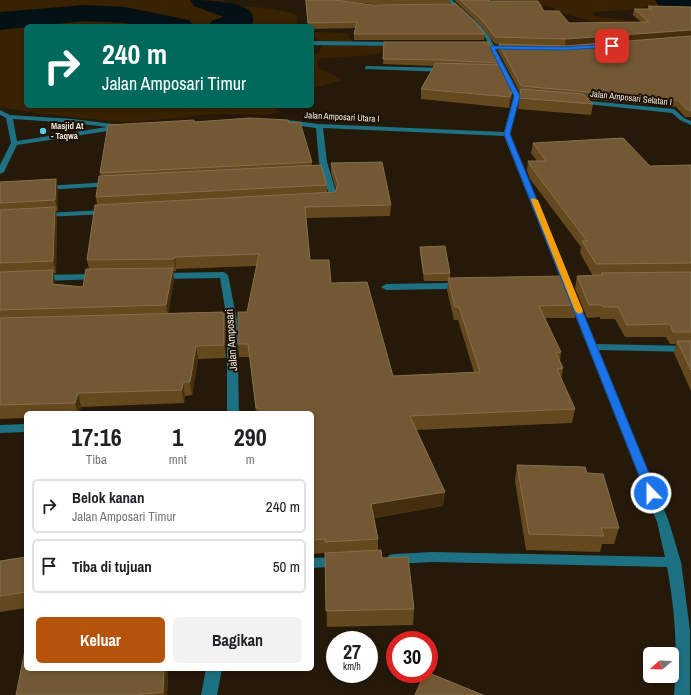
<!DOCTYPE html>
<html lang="id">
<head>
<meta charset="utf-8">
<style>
  :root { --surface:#fff; --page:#f2f2f2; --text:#202124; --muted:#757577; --line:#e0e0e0; --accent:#b45309 }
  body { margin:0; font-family:"Archivo Narrow",sans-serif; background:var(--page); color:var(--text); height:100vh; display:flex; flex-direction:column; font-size:15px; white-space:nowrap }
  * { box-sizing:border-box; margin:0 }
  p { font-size:13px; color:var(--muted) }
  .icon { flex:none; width:22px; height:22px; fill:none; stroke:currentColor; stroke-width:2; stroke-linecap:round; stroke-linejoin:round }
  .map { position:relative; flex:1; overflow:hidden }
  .side { position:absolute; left:24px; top:411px; width:290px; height:260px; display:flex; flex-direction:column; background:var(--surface); border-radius:6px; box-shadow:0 2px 6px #0003 }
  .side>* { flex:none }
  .banner { position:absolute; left:24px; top:24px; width:290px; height:84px; border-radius:6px; box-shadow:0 2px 6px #0003; background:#00695c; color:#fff; overflow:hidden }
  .needle { width:26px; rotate:251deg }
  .tools { position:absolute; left:643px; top:647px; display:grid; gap:8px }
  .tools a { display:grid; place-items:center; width:36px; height:36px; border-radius:6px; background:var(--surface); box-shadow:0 2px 6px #0003; font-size:20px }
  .speed { position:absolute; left:326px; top:631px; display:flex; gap:8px; font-size:20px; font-weight:700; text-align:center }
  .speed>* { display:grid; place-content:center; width:52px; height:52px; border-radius:50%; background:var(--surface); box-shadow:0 2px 6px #0003; line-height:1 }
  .speed small { font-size:10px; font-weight:400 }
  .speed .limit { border:6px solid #d22; background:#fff; color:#111 }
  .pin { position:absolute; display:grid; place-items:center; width:34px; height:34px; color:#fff; margin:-17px; border-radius:8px; box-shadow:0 2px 6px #0006 }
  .me { position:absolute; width:44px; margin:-22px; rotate:338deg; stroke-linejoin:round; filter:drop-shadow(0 0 3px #0008) }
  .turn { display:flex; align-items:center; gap:14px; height:84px; padding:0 12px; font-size:18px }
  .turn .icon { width:52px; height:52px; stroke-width:2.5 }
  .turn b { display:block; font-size:28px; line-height:34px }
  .eta { display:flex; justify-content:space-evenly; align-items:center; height:68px; text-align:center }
  .eta b { font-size:24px; font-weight:800; line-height:28px }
  .action { display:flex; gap:8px; margin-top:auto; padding:8px 12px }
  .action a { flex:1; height:46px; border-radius:6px; background:var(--accent); color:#fff; font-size:16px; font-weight:800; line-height:46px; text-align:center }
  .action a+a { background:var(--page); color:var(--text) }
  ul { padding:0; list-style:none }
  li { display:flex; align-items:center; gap:12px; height:54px; margin:0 8px 6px; padding:0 4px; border:2px solid var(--line); border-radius:6px }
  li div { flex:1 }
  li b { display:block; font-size:15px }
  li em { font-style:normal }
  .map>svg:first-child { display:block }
  .green { fill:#382201 }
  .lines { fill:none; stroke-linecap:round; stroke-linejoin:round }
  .river { fill:#031115; fill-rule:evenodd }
  .minor { fill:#1d7182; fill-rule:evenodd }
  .wall { fill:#64481e; fill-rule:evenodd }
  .shaded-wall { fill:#452e0e }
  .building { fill:#735933; stroke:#866f4d }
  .route { fill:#1a73e8; stroke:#114b97 }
  .slow { fill:#f59e0b }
  .poi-dot { fill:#57c9e2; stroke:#1c1003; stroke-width:1.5 }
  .labels { text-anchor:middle; stroke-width:4; stroke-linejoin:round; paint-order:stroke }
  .far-street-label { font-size:9px; fill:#eee6dc; stroke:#1c1003 }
  .far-poi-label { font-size:9px; font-weight:bold; fill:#eee6dc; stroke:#1c1003; text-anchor:start }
  .street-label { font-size:11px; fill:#eee6dc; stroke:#1c1003 }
</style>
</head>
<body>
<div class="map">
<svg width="691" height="695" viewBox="0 0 691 695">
  <rect width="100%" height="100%" fill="#25190a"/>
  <g class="green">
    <path d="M0 0H222L235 5 274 9 295 14 297 16 296 26H26V106H270L281 112 264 115 214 114 136 122 111 121 35 113 0 107Z"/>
    <path d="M504 0H691V18L666 8 654 5 627 10 595 12 592 14 595 16 631 21 633 23C624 23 606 25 598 23 581 18 567 16 551 7Z"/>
    <path d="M318 32 347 33 349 37 357 46 390 45 391 52 363 56 321 58 317 61 319 69 326 71 340 78V81L312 88V55L318 53 322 47 312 33Z"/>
  </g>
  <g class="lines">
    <g class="river">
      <path d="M190 0C204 0 266 0 251 26H208L213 20 224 17 194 6Z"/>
      <path d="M655 0H691V11L659 6Z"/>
      <path d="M85 5 125 7 189 20 194 26H137L125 23 85 21 0 30V12Z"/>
    </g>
    <g class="minor">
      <path d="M447 0H452L480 25 489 36 520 96 510 134 596 344 691 346V352L599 350 669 522 681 562 690 630V695H674C678 652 675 610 667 567L433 562 394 564 389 563 387 559 389 555 394 554 433 552 665 557 657 522 504 136 323 128 327 162 337 195 335 202 326 203 322 201 329 198V195L319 162 316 128 287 124 284 122 287 120 319 124 504 132 514 96 485 37 476 27Z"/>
      <path d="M312 41 398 42 401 44 398 46 312 45Z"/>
      <path d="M367 66 446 68 449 70 446 72 365 69V67Z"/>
      <path d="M579 100 674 109 684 118 691 121V125L680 120 672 113 577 103V101Z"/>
      <path d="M0 110 10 115 73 119 121 125 124 127 121 129 110 128V130L108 131 17 145 4 172 0 174V165L11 143 6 118 0 115ZM13 119 73 123 107 127 17 141Z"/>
      <path d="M110 182 114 184 113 186 44 190 40 188 44 186Z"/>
      <path d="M106 210 110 212 109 214 44 217 40 215 44 213Z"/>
      <path d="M224 272 228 275 237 320 239 413H227V320L220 278 161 279 157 276 161 273Z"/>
      <path d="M97 274 101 277 100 279 41 281 37 278 41 275Z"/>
      <path d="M460 281 463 282 465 284 463 286 445 289 386 290 381 287 386 284 445 283Z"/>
      <path d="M26 424V432L0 433V425Z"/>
      <path d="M338 557 343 558 345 562 343 566 312 568V558Z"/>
      <path d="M206 669H222L217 695H201Z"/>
    </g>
  </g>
  <g class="wall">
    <path d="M305 0H450L449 4 485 34 484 40H354V34L356 28 312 29V26H308ZM342 1 372 4H401L372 5Z"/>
    <path d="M454 0H488L489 1 544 11 569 23 641 22 633 15 634 9H648V6L691 7V36L565 46 495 44 481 26Z"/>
    <path d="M691 36V117H685L676 107 587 99 593 104 591 115 518 109 520 93 498 51 499 44 566 46Z"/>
    <path d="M384 42 499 63V65L512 96 509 108 421 99V89L435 66 383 64Z"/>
    <path d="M194 122 289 123 312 162V165L327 183V193L335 192 336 189 331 173V163L391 205 390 216 306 218 310 260 331 283 393 376 474 372 458 320H454L447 290 448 281H424L420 254V247L450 273V278L577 305 575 318H545L561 352 560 361 563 368 561 379 575 409 572 423 416 430 445 492 443 506 374 518 378 539V550L414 609 413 625 327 627 325 553 312 554V413H256L250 357H239L238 344 247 312 257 266 176 269V271H173L174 280 168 313 224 312 226 325V358L198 359 192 395 185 396 184 403 81 407 79 413H26V418L0 419V182L56 179 58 190V211H56L57 218 56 273H53L55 284 83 287 89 269 87 260 97 205 96 197 101 176 100 173Z"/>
    <path d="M533 143 650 166 691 165V391L674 353 676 344H670L666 337H625L615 319H600V317L587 318 575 288 577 276H593L580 253 581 247 530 179 527 171 528 161H537L531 153Z"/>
    <path d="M517 465 587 473 619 528 614 544H602L600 552 526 550 515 481Z"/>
    <path d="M26 557V608L0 612V561Z"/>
    <path d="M26 669H168L167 695H16Z"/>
  </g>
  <g class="shaded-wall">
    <path d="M691 30V36L565 46 566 39Z"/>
    <path d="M514 86 512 96 509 108 510 97Z"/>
    <path d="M56 179 58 190V211L55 200Z"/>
    <path d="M55 207 57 218 56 273 53 261Z"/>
    <path d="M175 257 176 269V271L174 259Z"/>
    <path d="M173 268 174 280 168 317 166 305Z"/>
    <path d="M53 270 55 282V297L52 284Z"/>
    <path d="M224 312 226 325V358L224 345Z"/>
    <path d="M196 346 198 359 192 395 190 382Z"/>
    <path d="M183 382 185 396 184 403 182 390Z"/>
    <path d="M78 393 81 407 79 413H78L75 403Z"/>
    <path d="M445 492 443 506 371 518V504Z"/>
    <path d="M164 669H168L167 695H164L163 692Z"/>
  </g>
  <g class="building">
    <path d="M306 0H335L372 5 456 4 475 22 485 34H354L357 22 308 23Z"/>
    <path d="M460 0H488L489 1H538L544 11H559L569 23 649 22 634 9H652L648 6 691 7V30L566 39 495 37 482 20Z"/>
    <path d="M691 36V110H687L678 100 521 86 499 44 566 46Z"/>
    <path d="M384 42H489L499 63 440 60 383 59Z"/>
    <path d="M436 63 503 65 514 86 510 97 421 89Z"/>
    <path d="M521 89 583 94 593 104 519 98Z"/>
    <path d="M250 118 288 120 289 123 300 122 312 162 100 173 108 125 194 120V122Z"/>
    <path d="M623 138 650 166 691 165V263L596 264 582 241H587L532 168 528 161H546L533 143Z"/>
    <path d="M382 162 391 205 305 207 310 260H329L331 283 367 282 393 376 480 372 459 307H455L448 278 565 276 577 305 539 306 561 352 556 353 563 368 557 369 575 409 410 416 445 492 371 504 378 539 325 542V539L312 540V413H260L259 408H256L248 344H238V312H247L259 254 175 257 174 259 87 260 95 205 335 192 338 184 331 163Z"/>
    <path d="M321 165 327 185 96 197 99 176Z"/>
    <path d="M56 179 55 200 0 203V182Z"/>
    <path d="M55 207 53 261 0 263V210Z"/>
    <path d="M445 246 450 273 424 274 420 247Z"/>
    <path d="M173 268 166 305 0 310V272L53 270 52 284 83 287 86 269Z"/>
    <path d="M691 272V332H673L670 324 627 325 618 307H603L602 305H589L577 276 603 275 601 273Z"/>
    <path d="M224 312V345L196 346 190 382H183L182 390 78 393 75 403 0 405V318Z"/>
    <path d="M677 341H691V370Z"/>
    <path d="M517 465 585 467 587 473 603 474 619 528H601L604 536 529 534Z"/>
    <path d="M381 550 382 558 408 557 414 609 326 611 325 553Z"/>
    <path d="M26 557V592L0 596V561Z"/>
    <path d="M26 645V669H164L163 692 134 695H16Z"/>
    <path d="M429 673 483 695H415L424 674H429Z"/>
  </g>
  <path class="route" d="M612 44 613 47 564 50 495 49 520 96 510 134 657 493 655 496H647L646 493 504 134 514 96 490 47 492 46 564 47Z"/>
  <path class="slow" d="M532 198 538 200 583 311 582 313 579 314 575 311 531 200Z"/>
  <circle class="poi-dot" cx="43" cy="131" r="4"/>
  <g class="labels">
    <g class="far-street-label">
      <text transform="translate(631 98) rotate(6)" y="3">Jalan Amposari Selatan I</text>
      <text transform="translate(342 117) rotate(3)" y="3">Jalan Amposari Utara I</text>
    </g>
    <g class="far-poi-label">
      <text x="51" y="129">Masjid At<tspan x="51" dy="10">- Taqwa</tspan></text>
    </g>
    <g class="street-label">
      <text transform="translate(231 340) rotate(-94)" y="4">Jalan Amposari</text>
    </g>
  </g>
</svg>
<div class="tools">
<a><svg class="needle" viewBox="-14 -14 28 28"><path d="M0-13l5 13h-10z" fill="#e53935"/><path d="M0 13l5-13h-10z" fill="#757577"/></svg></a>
</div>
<div class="speed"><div>27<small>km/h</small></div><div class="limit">30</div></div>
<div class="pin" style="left:612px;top:46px;background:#d93025"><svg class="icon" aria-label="arrive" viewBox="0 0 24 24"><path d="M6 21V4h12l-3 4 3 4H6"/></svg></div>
<svg class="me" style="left:651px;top:493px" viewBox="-20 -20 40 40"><circle r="17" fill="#1a73e8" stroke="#fff" stroke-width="3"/><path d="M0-11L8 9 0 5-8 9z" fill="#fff"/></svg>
<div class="banner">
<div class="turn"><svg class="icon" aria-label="right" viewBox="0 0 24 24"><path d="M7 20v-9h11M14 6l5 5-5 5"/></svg><div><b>240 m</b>Jalan Amposari Timur</div></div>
</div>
<section class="side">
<div class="eta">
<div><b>17:16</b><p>Tiba</p></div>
<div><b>1</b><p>mnt</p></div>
<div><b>290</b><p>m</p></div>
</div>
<ul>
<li><svg class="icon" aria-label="right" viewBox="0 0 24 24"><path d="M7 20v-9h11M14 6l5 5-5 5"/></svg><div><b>Belok kanan</b><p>Jalan Amposari Timur</p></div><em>240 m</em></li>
<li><svg class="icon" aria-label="arrive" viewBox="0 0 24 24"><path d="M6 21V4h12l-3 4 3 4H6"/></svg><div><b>Tiba di tujuan</b></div><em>50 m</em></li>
</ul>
<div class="action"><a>Keluar</a><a>Bagikan</a></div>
</section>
</div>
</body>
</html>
